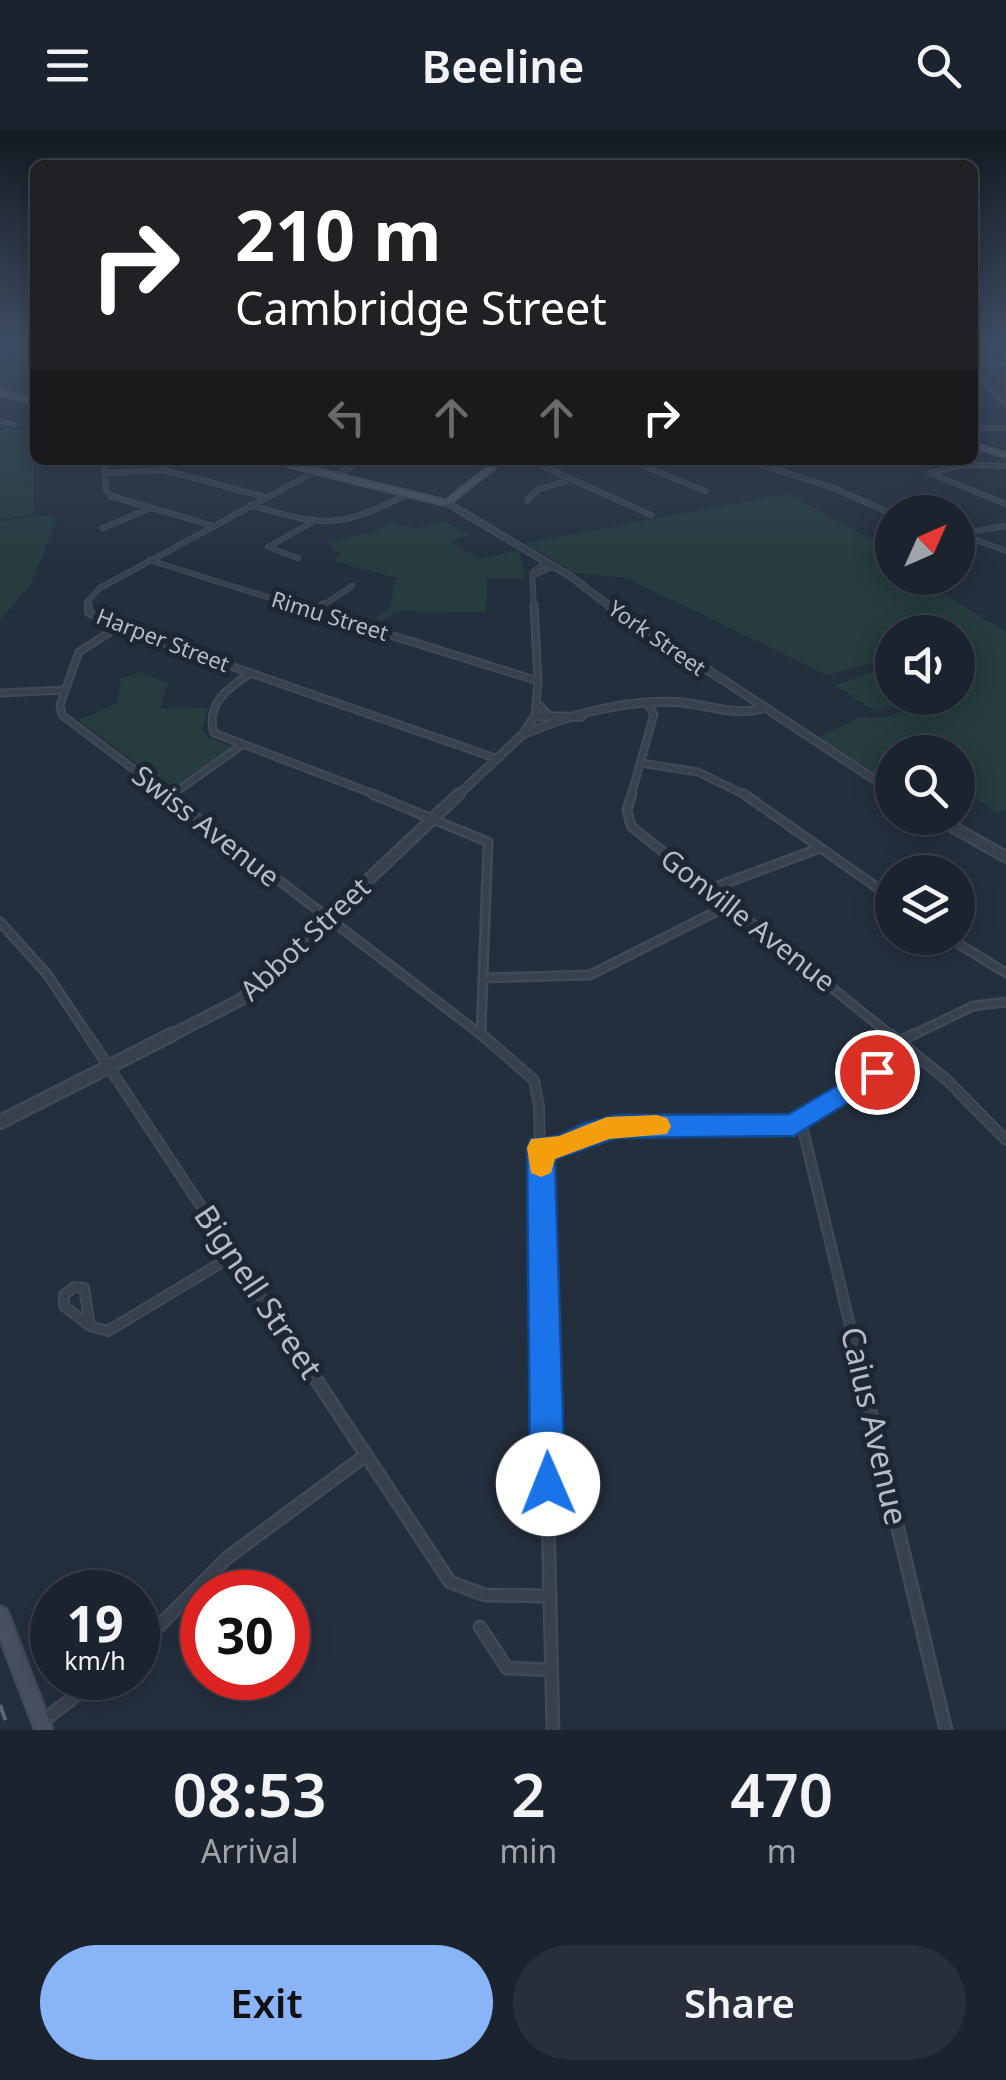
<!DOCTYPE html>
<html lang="en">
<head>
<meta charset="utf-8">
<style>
  :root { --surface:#1b232e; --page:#282f3a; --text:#f1f3f6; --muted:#a0a4aa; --line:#39404a; --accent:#8ab4f8 }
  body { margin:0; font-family:"Noto Sans",sans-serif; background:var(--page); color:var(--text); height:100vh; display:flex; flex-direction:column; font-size:38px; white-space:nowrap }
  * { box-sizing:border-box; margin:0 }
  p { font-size:32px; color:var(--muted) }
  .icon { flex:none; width:55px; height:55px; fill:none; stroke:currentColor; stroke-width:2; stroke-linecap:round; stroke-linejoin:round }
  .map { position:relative; height:1600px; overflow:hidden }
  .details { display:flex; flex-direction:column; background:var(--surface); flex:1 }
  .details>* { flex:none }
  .guide { position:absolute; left:30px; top:30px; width:948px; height:305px; border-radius:15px; box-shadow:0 5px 25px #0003,0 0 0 2px var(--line); background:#202124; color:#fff; overflow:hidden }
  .needle { width:65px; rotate:45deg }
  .tools { position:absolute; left:875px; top:365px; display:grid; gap:20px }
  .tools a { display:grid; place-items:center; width:100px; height:100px; border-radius:50%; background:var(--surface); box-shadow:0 5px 25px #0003,0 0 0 2px var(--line); font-size:50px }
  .speed { position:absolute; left:30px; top:1440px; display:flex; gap:20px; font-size:50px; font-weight:700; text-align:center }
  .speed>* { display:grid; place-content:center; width:130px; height:130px; border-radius:50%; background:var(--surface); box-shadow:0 5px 25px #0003,0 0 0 2px var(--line); line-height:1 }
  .speed small { font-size:25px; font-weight:400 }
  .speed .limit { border:15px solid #d22; background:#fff; color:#111 }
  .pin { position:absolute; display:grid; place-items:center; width:85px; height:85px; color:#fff; margin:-42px; border:5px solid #fff; border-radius:50%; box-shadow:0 2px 10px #0007 }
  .me { position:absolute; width:110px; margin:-55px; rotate:359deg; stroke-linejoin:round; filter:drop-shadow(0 0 8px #0008) }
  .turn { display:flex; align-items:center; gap:35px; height:210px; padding:0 40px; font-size:45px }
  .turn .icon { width:130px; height:130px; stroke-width:2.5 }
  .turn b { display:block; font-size:70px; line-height:85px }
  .lanes { display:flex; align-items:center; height:95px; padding:0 40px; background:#0003; justify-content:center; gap:50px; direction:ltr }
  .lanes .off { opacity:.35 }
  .eta { display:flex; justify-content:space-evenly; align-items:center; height:170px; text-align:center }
  .eta b { font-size:60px; font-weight:600; line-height:70px }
  .cta { display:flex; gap:20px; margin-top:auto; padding:20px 40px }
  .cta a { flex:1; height:115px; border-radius:60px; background:var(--accent); color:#111; font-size:40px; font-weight:600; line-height:115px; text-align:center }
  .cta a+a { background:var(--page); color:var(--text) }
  header { display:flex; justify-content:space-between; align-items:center; height:130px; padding:0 40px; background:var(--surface); font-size:45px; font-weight:600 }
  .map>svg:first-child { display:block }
  .green { fill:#263c3f }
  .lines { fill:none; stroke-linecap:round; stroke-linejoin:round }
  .minor-far5-casing { stroke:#414a57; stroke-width:5 }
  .minor-far4-casing { stroke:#414a57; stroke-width:6 }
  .minor-far3-casing { stroke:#414a57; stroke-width:9 }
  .minor-far2-casing { stroke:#414a57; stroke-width:11 }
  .minor-far1-casing { stroke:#414a57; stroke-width:12 }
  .minor-casing { stroke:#414a57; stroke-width:15 }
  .tertiary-far3-casing { stroke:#414a57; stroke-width:8 }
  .tertiary-far2-casing { stroke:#414a57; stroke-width:10 }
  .tertiary-far1-casing { stroke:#414a57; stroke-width:14 }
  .tertiary-casing { stroke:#414a57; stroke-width:16 }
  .secondary-far2-casing { stroke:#414a57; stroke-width:8 }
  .secondary-far1-casing { stroke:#414a57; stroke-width:9 }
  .secondary-casing { stroke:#414a57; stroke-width:21 }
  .minor-far5 { stroke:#38414e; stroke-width:2.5 }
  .minor-far4 { stroke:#38414e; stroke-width:4 }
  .minor-far3 { stroke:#38414e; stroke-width:5 }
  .minor-far2 { stroke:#38414e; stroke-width:6 }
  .minor-far1 { stroke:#38414e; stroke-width:8 }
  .minor { stroke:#38414e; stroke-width:10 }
  .tertiary-far3 { stroke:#38414e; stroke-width:5 }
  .tertiary-far2 { stroke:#38414e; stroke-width:6 }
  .tertiary-far1 { stroke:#38414e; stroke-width:9 }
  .tertiary { stroke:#38414e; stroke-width:11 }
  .secondary-far2 { stroke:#465061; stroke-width:5 }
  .secondary-far1 { stroke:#465061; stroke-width:6 }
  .secondary { stroke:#465061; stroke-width:16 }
  .rail { stroke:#5a6575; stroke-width:4; stroke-dasharray:16 16; stroke-linecap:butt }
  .route { fill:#1a73e8; stroke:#114b97; stroke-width:2.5 }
  .slow { fill:#f59e0b }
  .labels { text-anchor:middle; stroke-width:10; stroke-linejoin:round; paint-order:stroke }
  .far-street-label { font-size:22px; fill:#b4bcc9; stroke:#1d2633 }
  .street-label { font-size:28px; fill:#b4bcc9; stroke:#1d2633 }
  .near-street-label { font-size:32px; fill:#b4bcc9; stroke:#1d2633 }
</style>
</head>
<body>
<header><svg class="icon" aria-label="menu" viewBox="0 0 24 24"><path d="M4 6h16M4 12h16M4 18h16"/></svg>Beeline<svg class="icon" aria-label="search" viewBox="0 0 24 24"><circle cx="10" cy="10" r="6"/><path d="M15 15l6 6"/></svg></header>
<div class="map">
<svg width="1006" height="1600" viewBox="0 0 1006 1600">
  <rect width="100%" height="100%" fill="#242f3e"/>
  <g class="green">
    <path d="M9 298 35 301 33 385 0 389V300Z"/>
    <path d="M788 364 891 420 875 424 892 433V448H918L1006 502V680L996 683 958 654V622H892V653L816 608 861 587 882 588 942 568H958V502H892V527L827 545 626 448 575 443 525 413Z"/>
    <path d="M50 385 57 390 30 456 0 490V391Z"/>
    <path d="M444 391 471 405 450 411 479 429 520 420 525 448H487L486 482 397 481 375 495 369 493 389 479 396 448 334 431 340 423 331 418 329 411 375 402 390 393 417 398Z"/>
    <path d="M892 535V568H915L876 582 835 555Z"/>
    <path d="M139 542 168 553 160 579 208 578 202 600 209 608 232 617 172 660 79 590 117 573 121 549Z"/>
  </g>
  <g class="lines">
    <defs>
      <g id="minor-far5">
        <path d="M988 211 1006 227"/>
        <path d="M972 233H1006"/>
        <path d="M972 241 1006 275"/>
        <path d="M0 291 15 295"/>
        <path d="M972 293 982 298H1006"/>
      </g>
      <g id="minor-far4">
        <path d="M104 330 106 360 111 366 210 395"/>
        <path d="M529 330 651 385"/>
        <path d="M629 330 705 361"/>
        <path d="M747 330 834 358 892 384"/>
        <path d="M105 343 164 340 265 367"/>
        <path d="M930 343 1006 374"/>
        <path d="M930 343 963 335 1006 336"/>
        <path d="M334 346 363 330"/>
        <path d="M527 371 537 360 568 350"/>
        <path d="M250 375C322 396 339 400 407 364"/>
        <path d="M103 398 148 379"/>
        <path d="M958 403 1006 421"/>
        <path d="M964 403 1006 396"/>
        <path d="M880 418 892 415"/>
        <path d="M298 428 268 417 311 393"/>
        <path d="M149 430 302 478"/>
        <path d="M534 445 554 436"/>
        <path d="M88 478 87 472 100 458 316 341"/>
        <path d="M319 478 352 456"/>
        <path d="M534 478 532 443 547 431"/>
      </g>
      <g id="minor-far3">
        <path d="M88 475 89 483 118 497 498 629"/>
        <path d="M294 475 538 551"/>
        <path d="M534 475 538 551 535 586"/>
        <path d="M315 480 323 475"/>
        <path d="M118 497 79 522 60 575 62 585 169 666"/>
        <path d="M251 543C229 557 205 574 214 603L379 666"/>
        <path d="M0 563 65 560"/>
        <path d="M539 575 547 583"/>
        <path d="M641 633 698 642 747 666"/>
        <path d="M170 666 242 615"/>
        <path d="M631 666 654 584 648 575"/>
      </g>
      <g id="minor-far2">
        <path d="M166 664 484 907"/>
        <path d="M372 664 488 712 481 902"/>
        <path d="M632 664 627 680 631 696 893 907"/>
        <path d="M744 664 892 768"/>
        <path d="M169 667 173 664"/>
        <path d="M710 759 820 718"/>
        <path d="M0 792 47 844 89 907"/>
        <path d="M949 808 1006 843"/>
        <path d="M484 848 590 845 729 775"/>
        <path d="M909 907 973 876 1006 872"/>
      </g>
      <g id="minor-far1">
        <path d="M87 904 291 1212"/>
        <path d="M481 904 534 950 539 977 544 1212"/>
        <path d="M890 904 947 950 1006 1010"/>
        <path d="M900 911 914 904"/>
        <path d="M801 991 854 1212"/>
        <path d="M540 1017 616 996 793 995 911 921"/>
        <path d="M90 1195 84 1158 74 1157 64 1165V1176L90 1196 108 1201 234 1125"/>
      </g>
      <g id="minor">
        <path d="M290 1210 450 1452 485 1465 550 1466"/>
        <path d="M544 1210 553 1600"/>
        <path d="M853 1210 946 1600"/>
        <path d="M480 1497 507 1538 551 1540"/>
        <path d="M138 1517 227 1428 366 1325"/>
        <path d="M44 1590 99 1548"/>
      </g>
      <path id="tertiary-far3" d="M449 374 570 446 612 478"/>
      <g id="tertiary-far2">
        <path d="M609 475 892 661"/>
        <path d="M524 604C569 585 627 569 676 572 705 574 732 586 761 579"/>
        <path d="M457 666 522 605 535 586 581 587"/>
      </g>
      <g id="tertiary-far1">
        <path d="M937 688 1006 727"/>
        <path d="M168 907 242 869 459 664"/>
      </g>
      <path id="tertiary" d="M0 992 173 904"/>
      <g id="secondary-far2">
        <path d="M0 263 35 271"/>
        <path d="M972 315 1006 325"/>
      </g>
      <g id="secondary-far1">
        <path d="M271 330 442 372"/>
        <path d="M449 371 501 330"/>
      </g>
      <path id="secondary" d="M0 1485 44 1600"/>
    </defs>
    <use href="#minor-far5" class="minor-far5-casing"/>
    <use href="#minor-far4" class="minor-far4-casing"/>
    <use href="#minor-far3" class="minor-far3-casing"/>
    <use href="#minor-far2" class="minor-far2-casing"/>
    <use href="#minor-far1" class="minor-far1-casing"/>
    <use href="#minor" class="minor-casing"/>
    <use href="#tertiary-far3" class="tertiary-far3-casing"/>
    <use href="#tertiary-far2" class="tertiary-far2-casing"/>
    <use href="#tertiary-far1" class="tertiary-far1-casing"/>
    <use href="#tertiary" class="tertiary-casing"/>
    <use href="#secondary-far2" class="secondary-far2-casing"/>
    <use href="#secondary-far1" class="secondary-far1-casing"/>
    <use href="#secondary" class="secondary-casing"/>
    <use href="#minor-far5" class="minor-far5"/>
    <use href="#minor-far4" class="minor-far4"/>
    <use href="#minor-far3" class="minor-far3"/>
    <use href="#minor-far2" class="minor-far2"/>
    <use href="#minor-far1" class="minor-far1"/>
    <use href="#minor" class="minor"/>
    <use href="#tertiary-far3" class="tertiary-far3"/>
    <use href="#tertiary-far2" class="tertiary-far2"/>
    <use href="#tertiary-far1" class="tertiary-far1"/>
    <use href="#tertiary" class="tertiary"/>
    <use href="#secondary-far2" class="secondary-far2"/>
    <use href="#secondary-far1" class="secondary-far1"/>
    <use href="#secondary" class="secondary"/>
    <path class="rail" d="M0 1575 9 1600"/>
  </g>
  <linearGradient id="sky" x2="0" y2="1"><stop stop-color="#141a22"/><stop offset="0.49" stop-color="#3f4d63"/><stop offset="1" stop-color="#3f4d63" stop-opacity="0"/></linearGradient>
  <rect width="1006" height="435" fill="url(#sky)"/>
  <path class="route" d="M877 932 886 935 890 942 886 949 794 1006 616 1008 555 1029 565 1354 560 1366 548 1371 535 1366 530 1354 527 1018 531 1009 558 1006 585 993 616 985 789 984Z"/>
  <path class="slow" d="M657 985 667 988 671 996 667 1004 609 1009 555 1029 551 1043 541 1047 531 1043 527 1018 531 1009 559 1006 607 987Z"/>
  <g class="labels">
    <g class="far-street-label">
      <text transform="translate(330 486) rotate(17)" y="8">Rimu Street</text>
      <text transform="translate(657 508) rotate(35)" y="8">York Street</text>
      <text transform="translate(163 510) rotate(21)" y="8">Harper Street</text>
    </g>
    <g class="street-label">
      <text transform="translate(206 696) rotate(38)" y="10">Swiss Avenue</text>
      <text transform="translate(748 790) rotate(38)" y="10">Gonville Avenue</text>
      <text transform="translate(305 809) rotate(-43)" y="10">Abbot Street</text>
    </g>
    <g class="near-street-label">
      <text transform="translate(258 1162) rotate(56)" y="11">Bignell Street</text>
      <text transform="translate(874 1296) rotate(77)" y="11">Caius Avenue</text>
    </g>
  </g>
</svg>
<div class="tools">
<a><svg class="needle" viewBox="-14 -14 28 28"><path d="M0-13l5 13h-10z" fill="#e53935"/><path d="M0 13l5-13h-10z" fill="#a0a4aa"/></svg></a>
<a><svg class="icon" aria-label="sound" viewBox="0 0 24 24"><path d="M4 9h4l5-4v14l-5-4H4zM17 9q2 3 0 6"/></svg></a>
<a><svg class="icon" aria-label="search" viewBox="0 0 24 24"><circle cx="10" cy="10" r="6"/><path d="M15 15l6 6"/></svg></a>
<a><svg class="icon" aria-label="layers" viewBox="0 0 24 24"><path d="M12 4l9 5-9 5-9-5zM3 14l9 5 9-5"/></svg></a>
</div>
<div class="speed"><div>19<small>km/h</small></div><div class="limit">30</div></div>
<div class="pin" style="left:877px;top:942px;background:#d93025"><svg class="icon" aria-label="arrive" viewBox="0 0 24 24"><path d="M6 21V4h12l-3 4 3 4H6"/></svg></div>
<svg class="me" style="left:548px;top:1354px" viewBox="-20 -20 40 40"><circle r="19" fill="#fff"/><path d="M0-13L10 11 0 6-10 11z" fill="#1a73e8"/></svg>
<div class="guide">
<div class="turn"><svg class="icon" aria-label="right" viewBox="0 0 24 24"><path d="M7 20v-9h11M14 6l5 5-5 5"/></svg><div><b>210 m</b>Cambridge Street</div></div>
<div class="lanes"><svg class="icon off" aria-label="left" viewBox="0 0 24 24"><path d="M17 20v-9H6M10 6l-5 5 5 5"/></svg><svg class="icon off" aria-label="ahead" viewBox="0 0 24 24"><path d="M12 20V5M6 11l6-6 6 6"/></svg><svg class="icon off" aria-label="ahead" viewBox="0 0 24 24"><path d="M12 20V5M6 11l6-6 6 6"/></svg><svg class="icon" aria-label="right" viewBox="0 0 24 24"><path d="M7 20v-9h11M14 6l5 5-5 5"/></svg></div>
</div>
</div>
<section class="details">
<div class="eta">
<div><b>08:53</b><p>Arrival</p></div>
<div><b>2</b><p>min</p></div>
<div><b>470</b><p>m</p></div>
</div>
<div class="cta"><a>Exit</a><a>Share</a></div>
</section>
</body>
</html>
